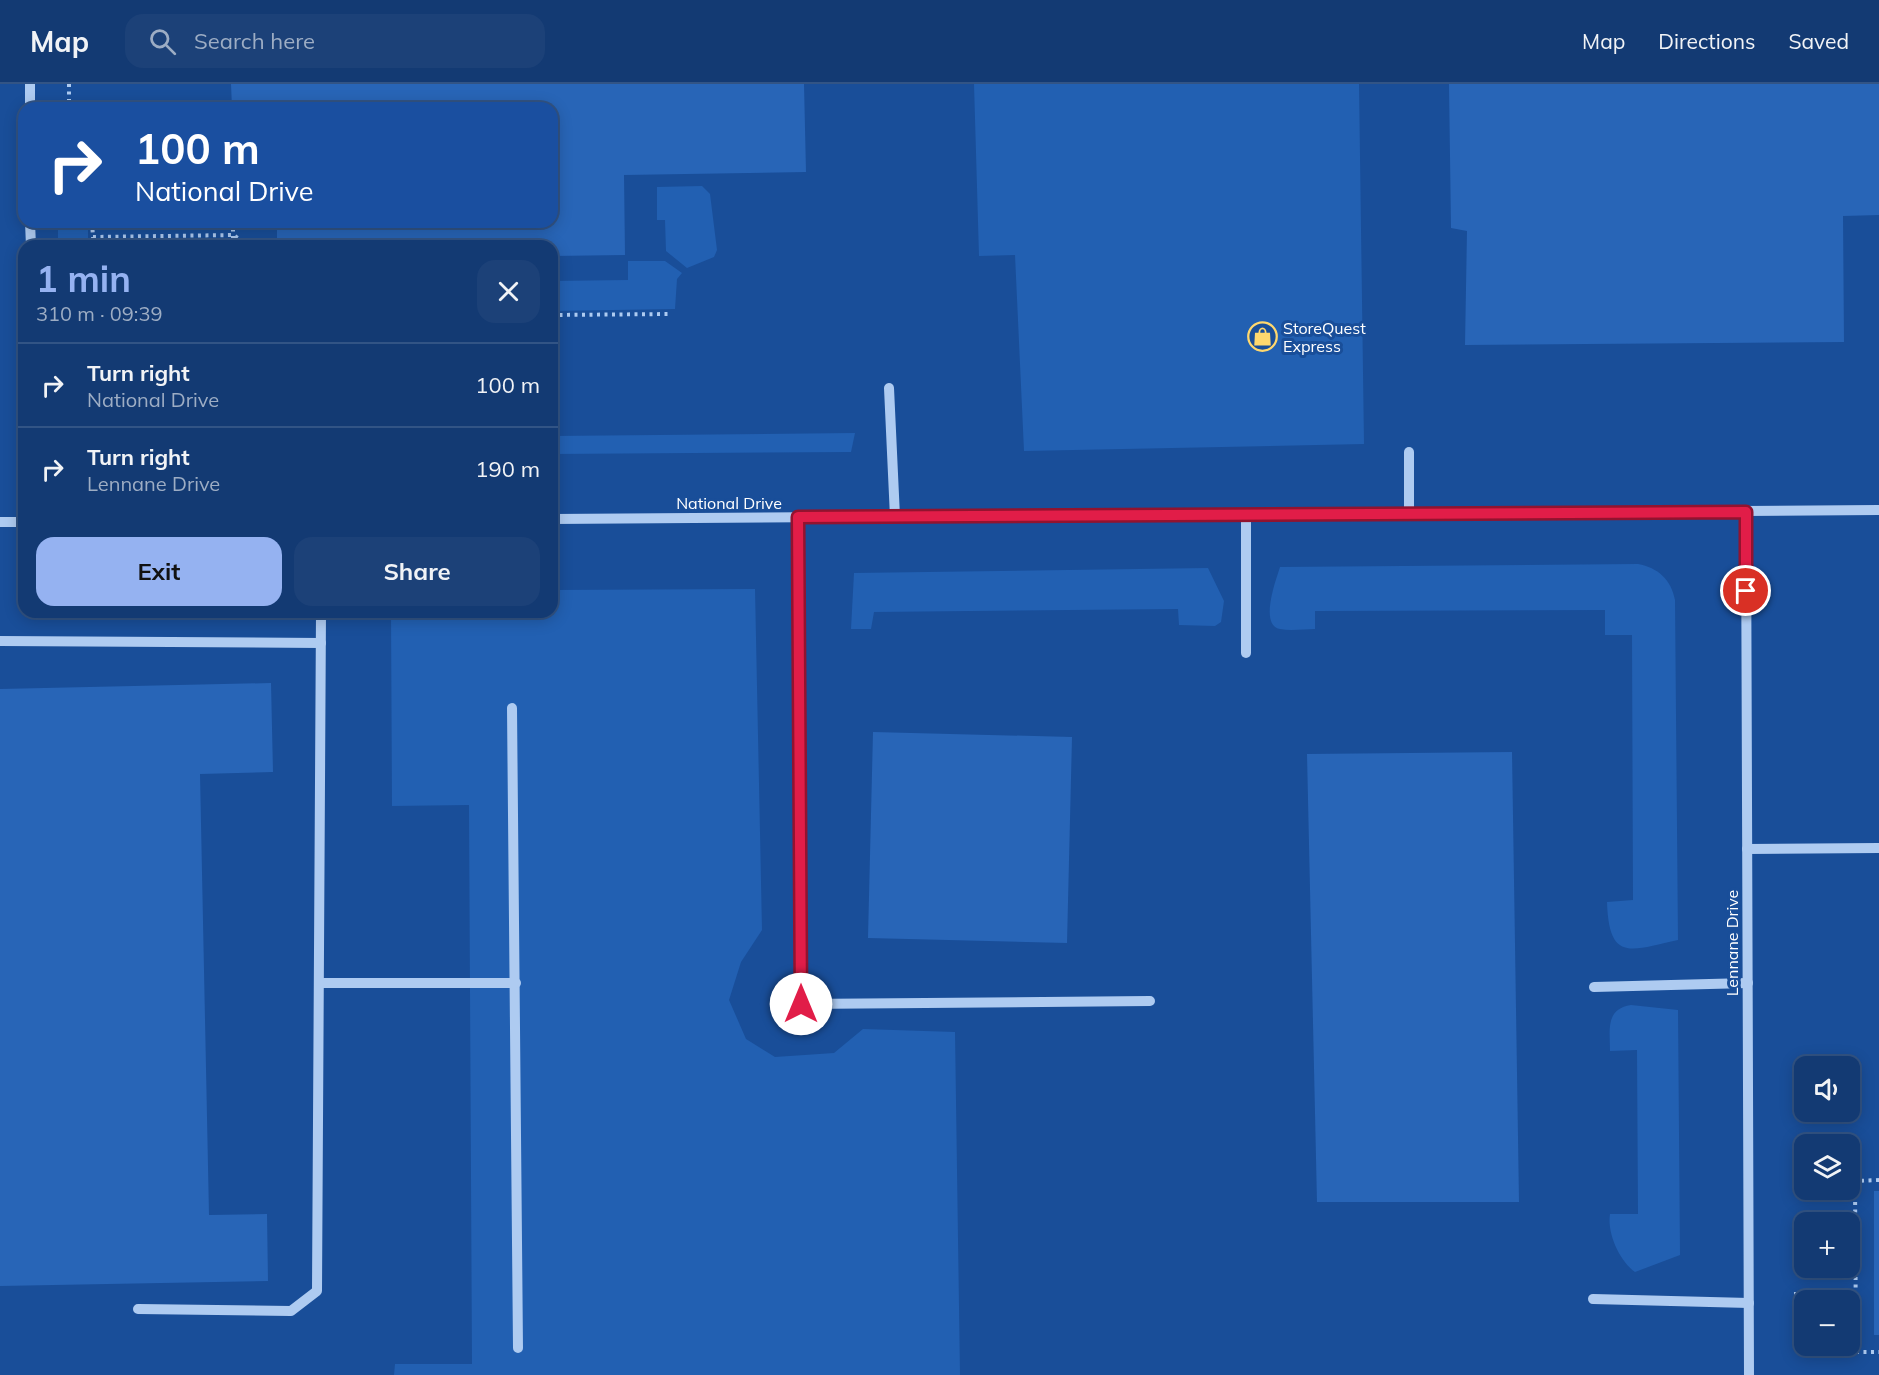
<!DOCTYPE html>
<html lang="en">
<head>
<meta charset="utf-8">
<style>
  :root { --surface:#133a73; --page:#1c4178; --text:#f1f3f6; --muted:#9dadc4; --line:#325485; --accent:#95b2f1 }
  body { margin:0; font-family:Mulish,sans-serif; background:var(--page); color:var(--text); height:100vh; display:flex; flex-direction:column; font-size:22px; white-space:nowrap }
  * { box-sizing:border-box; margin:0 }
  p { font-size:20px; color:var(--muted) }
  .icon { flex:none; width:33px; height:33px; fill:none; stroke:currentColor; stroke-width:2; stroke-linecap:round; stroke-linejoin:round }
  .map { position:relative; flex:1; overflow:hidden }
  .details { position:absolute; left:18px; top:156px; width:540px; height:378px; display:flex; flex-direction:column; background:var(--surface); border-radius:18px; box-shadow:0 3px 15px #0003,0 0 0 2px var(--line) }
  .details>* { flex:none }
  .guide { position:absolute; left:18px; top:18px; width:540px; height:126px; border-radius:18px; box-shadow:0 3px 15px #0003,0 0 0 2px var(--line); background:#1a4fa0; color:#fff; overflow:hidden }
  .controls { position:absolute; left:1794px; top:972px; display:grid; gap:12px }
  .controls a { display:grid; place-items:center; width:66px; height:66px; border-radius:12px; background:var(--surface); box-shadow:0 3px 15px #0003,0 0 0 2px var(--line); font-size:30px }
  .pin { position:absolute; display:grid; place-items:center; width:51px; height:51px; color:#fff; margin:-26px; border:3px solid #fff; border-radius:50%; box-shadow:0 2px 6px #0007 }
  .me { position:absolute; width:66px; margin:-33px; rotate:0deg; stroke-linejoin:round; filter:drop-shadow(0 0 4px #0008) }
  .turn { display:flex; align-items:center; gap:21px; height:126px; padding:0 18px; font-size:27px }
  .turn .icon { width:78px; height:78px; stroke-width:2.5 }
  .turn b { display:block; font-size:42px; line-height:51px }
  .round { display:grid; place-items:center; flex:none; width:63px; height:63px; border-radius:18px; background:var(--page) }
  .headline { display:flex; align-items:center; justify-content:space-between; height:102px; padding:0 18px }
  h1 { font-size:36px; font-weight:700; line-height:45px; color:var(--accent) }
  .primary-button { display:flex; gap:12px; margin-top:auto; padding:12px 18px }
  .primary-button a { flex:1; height:69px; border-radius:18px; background:var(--accent); color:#111; font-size:24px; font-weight:700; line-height:69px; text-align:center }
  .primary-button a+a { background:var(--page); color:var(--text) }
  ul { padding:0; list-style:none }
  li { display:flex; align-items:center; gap:18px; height:84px; padding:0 18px; border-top:2px solid var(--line) }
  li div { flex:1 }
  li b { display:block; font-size:22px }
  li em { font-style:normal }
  header { display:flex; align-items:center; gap:36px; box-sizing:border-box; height:84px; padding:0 30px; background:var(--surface); border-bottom:2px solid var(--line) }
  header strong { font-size:28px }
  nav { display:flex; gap:33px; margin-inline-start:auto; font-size:21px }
  .search { width:420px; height:54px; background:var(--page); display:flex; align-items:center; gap:15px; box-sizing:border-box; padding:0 21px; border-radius:18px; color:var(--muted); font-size:22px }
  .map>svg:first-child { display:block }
  .green { fill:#2260b2 }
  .building { fill:#2865b7 }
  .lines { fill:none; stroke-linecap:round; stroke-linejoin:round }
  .path { stroke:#aecbf1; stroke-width:4; stroke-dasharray:3 4.5; stroke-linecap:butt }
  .minor { stroke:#aecbf1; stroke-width:10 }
  .route-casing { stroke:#92132f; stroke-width:15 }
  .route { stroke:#e11d48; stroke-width:10 }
  .labels { text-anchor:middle; stroke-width:6; stroke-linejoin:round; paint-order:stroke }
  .poi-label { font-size:16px; fill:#fff; stroke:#194e99; text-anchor:start }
  .street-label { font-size:16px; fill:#fff; stroke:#194e99 }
</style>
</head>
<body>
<header>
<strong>Map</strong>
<div class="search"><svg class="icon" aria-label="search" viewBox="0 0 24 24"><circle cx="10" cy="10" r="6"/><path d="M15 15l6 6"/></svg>Search here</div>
<nav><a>Map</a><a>Directions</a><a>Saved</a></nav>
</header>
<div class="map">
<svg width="1879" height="1291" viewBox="0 0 1879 1291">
  <rect width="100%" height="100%" fill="#194e99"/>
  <g class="green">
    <path d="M974 0H1359L1364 360 1024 367 1015 171 979 172Z"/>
    <path d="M702 102 710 110 717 166 714 173 687 184 666 167 665 136H657V103Z"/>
    <path d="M58 138H88V159L84 162H58Z"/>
    <path d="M96 138H164L165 146H96Z"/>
    <path d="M628 177H665L682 189 677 195 675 225 552 227V197L628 196Z"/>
    <path d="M855 349 851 368 552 370V352Z"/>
    <path d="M1638 480C1658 484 1671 495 1675 516L1678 856C1631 866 1609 879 1607 818L1633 816 1632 551H1605V526L1315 527V545C1304 545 1291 547 1280 545 1259 541 1276 496 1280 483Z"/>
    <path d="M1208 484 1224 517 1221 538 1215 542 1179 541 1178 525 874 528 871 545H851L854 489Z"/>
    <path d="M755 505 762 846 741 878 729 916 746 955 775 973 834 969 863 945 955 948 960 1291H394L395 1280H472L469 721 392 722 391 528H552V506Z"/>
    <path d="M1631 921 1678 926 1680 1171 1635 1188C1619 1176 1607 1149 1610 1130H1638L1637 966 1610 967C1610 946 1605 925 1631 921Z"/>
  </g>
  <g class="building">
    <path d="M231 0H804L806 88 624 91 625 171 552 172V162H277V138H552V24H232Z"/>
    <path d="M1449 0H1879V131L1843 132 1844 258 1465 261 1467 147 1451 144Z"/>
    <path d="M271 599 273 688 200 690 209 1131 267 1130 268 1197 0 1202V605Z"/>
    <path d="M873 648 1072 653 1067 859 868 854Z"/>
    <path d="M1512 668 1519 1118H1317L1307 670Z"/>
    <rect x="1874" y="1107" width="5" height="144"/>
  </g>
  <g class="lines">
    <g class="path">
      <path d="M69 0V24"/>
      <path d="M92 138 93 153 233 151 251 162"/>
      <path d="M233 155V138"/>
      <path d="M552 231 672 230"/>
      <path d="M1879 1096 1855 1097 1856 1268H1879"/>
      <path d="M1794 1210 1856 1209"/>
    </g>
    <g class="minor">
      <path d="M30 0V24"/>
      <path d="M30 138 31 162"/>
      <path d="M889 304 895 433"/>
      <path d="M1409 368V430"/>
      <path d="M1746 428 1749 1291"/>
      <path d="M1246 430V569"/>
      <path d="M798 433 801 920 1150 917"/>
      <path d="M552 435 1879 426"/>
      <path d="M0 438H24"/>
      <path d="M0 557 321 559"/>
      <path d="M512 624 518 1264"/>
      <path d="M1747 765 1879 764"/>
      <path d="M319 899H516"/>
      <path d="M1594 903 1748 899"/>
      <path d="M1593 1215 1749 1219"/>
      <path d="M138 1225 291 1227 317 1207 321 528"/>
    </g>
  </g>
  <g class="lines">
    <defs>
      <path id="route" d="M801 920 798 433 1746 428V507"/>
    </defs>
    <use href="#route" class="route-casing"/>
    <use href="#route" class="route"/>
  </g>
  <defs>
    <symbol id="shop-ring" viewBox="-11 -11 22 22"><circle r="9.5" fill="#194e99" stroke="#ffd86e" stroke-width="1.5"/><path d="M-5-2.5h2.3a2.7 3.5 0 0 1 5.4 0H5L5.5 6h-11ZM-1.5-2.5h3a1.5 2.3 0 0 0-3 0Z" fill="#ffd86e"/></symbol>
  </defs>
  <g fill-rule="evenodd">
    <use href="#shop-ring" x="1246" y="236" width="33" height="33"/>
  </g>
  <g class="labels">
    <g class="poi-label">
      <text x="1283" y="250">StoreQuest<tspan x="1283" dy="18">Express</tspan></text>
    </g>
    <g class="street-label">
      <text x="729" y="425">National Drive</text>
      <text transform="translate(1732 859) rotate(-90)" y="6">Lennane Drive</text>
    </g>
  </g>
</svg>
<div class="controls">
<a><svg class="icon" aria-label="sound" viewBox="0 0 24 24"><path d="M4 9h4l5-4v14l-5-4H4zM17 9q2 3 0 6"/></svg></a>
<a><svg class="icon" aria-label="layers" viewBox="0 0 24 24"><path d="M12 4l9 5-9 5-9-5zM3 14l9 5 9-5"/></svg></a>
<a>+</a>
<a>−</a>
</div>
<div class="pin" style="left:1746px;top:507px;background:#d93025"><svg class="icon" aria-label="arrive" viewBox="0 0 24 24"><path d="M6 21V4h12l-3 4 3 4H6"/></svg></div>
<svg class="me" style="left:801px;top:920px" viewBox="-20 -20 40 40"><circle r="19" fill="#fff"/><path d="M0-13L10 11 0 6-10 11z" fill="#e11d48"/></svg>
<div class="guide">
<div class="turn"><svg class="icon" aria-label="right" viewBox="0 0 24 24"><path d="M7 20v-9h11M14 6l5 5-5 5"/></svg><div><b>100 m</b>National Drive</div></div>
</div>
<section class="details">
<div class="headline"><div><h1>1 min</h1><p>310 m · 09:39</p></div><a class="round"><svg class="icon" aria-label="close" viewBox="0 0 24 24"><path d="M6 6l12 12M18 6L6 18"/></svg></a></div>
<ul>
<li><svg class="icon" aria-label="right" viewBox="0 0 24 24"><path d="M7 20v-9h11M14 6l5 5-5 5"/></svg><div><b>Turn right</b><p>National Drive</p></div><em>100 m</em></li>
<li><svg class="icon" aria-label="right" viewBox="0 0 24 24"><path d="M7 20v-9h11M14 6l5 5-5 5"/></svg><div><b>Turn right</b><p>Lennane Drive</p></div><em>190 m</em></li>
</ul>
<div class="primary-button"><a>Exit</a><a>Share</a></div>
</section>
</div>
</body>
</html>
